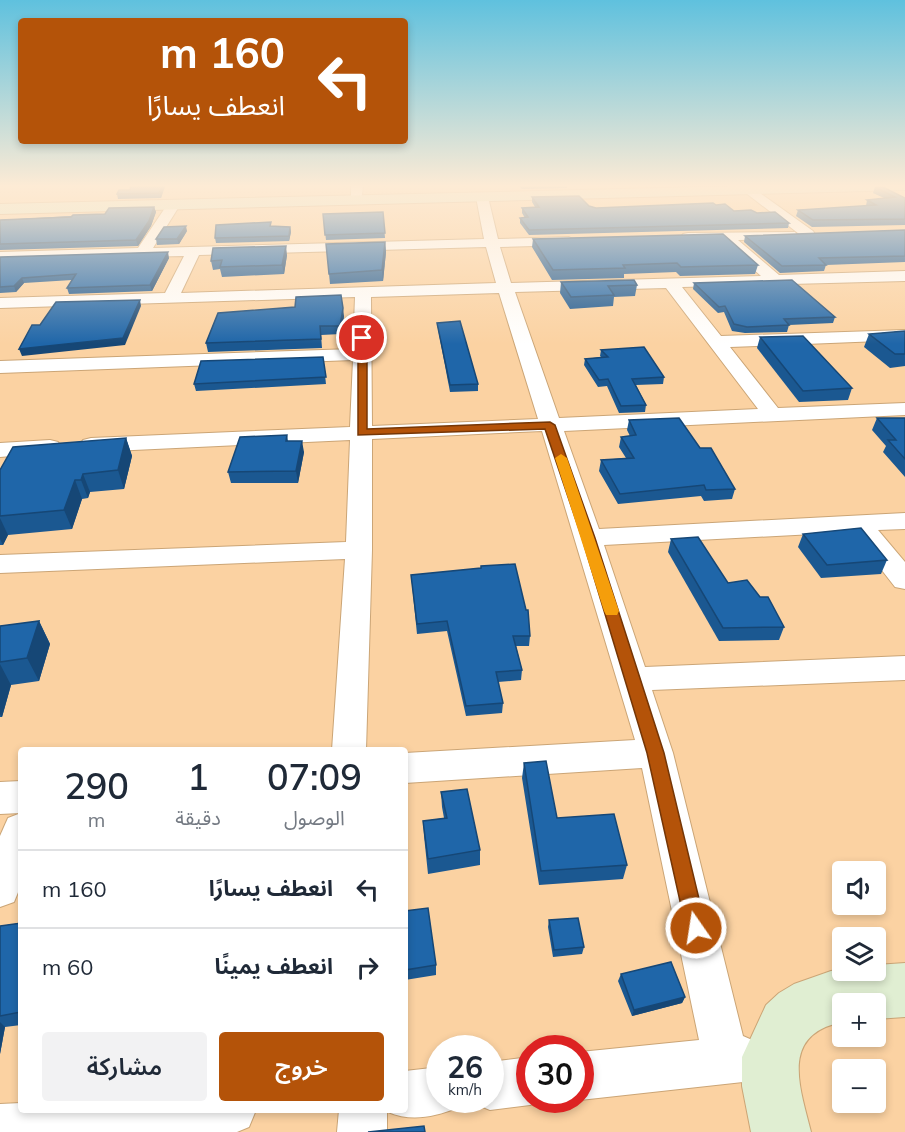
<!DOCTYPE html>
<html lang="ar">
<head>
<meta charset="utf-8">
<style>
  :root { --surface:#fff; --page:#f2f2f3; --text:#1f2937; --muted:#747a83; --line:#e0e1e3; --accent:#b45309 }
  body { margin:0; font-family:Mulish,"Noto Sans Arabic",sans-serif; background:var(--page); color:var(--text); direction:rtl; height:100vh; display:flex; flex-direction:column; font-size:22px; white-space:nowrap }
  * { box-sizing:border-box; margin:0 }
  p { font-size:20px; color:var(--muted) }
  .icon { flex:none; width:33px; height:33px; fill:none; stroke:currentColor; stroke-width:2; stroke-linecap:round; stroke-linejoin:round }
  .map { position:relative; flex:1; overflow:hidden; direction:ltr }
  .drawer { position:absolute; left:18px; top:747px; width:390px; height:366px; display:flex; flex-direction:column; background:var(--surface); border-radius:6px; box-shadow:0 3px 9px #0003; direction:rtl }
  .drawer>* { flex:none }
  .hud { position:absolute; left:18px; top:18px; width:390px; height:126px; border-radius:6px; box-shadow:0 3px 9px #0003; direction:rtl; background:#b45309; color:#fff; overflow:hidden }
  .tools { position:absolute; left:832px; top:861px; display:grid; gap:12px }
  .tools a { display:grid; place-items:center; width:54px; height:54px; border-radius:6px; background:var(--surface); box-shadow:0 3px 9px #0003; font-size:30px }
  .speed { position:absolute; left:426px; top:1035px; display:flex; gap:12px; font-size:30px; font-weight:700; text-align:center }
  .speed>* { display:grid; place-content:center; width:78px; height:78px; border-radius:50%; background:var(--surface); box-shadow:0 3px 9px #0003; line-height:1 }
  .speed small { font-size:15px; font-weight:400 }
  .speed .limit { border:9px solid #d22; background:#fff; color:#111 }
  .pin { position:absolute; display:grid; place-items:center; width:51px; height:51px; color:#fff; margin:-26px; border:3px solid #fff; border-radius:50%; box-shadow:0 2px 6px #0007 }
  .me { position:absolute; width:66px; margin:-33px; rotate:347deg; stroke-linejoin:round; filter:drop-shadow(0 0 4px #0008) }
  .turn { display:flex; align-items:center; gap:21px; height:126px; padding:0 24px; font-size:27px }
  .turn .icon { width:78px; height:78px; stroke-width:2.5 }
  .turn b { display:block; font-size:42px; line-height:51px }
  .eta { display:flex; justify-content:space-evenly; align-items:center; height:102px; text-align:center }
  .eta b { font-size:36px; font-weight:600; line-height:42px }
  .button { display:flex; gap:12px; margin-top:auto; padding:12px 24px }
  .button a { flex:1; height:69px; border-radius:6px; background:var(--accent); color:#fff; font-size:24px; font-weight:600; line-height:69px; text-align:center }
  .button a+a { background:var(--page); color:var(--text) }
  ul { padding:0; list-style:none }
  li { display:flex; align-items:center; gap:18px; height:78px; padding:0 24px; border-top:2px solid var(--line) }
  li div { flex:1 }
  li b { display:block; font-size:22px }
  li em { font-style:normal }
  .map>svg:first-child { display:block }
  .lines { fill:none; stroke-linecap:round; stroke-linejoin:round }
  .street-casing { stroke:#cba576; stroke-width:2 }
  .secondary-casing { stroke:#cba576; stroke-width:2 }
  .street { fill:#fff; fill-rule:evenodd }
  .secondary { fill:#e0eed2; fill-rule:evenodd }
  .wall { fill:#1b5891 }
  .shaded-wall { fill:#164776 }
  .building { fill:#1f66a9; stroke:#164776; stroke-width:1.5 }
  .route { fill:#b45309; stroke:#753606; stroke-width:1.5 }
  .slow { fill:#f59e0b }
</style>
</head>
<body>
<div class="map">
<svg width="905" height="1132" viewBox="0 0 905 1132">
  <rect width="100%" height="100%" fill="#fbd2a2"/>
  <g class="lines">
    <defs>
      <g id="street">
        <path d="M351 186H363L361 203 357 204 351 200Z"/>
        <path d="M750 186 813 231 815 234 813 237H803L746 193V187Z"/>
        <path d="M482 193 488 197 498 239 569 237 576 241 569 245 500 247 511 283 761 276 722 241 683 240 681 237 683 234 688 233 795 232 797 235 790 239 738 240 779 275 905 271V281L682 287 721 336 905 330V340L730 347 778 408 905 403V415L564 431 599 529 905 513V529L878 530 905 562V589L895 587 852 532 604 545 645 667 905 656V680L652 690 673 753 743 1036 759 1043 766 1059 759 1075 743 1082 580 1100V1052L699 1040 642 768 405 783V753L635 740 542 431 372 439V550L366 750H332L345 559 0 573V555L346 542 350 440 91 452 83 450 80 445 83 440 91 438 350 427 353 360 0 373V361L353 349 355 297 0 308V298L165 293 184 256 0 260V252L138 248 169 202 174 201 180 205 153 248 484 239 476 197ZM486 247 496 283 181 293 199 255ZM666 288 758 409 559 418 515 292ZM499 293 538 419 372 426 371 297Z"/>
        <path d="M50 440 58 442 61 447 58 452 0 457V443Z"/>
        <path d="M21 781V813L0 814V782Z"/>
        <path d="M21 813V885L14 902 0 907V836L8 818Z"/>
        <path d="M530 1057V1100H542L530 1105 490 1110 473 1103 472 1100H490V1062Z"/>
        <path d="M440 1067V1100H460L457 1108C434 1117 411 1122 388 1112L387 1110H405V1071Z"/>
        <path d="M21 1103V1110H256L249 1127 237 1132H0V1104Z"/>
        <path d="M339 1110H387V1132H337Z"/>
      </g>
      <g id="secondary">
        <path d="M743 186H905V190L0 214V204Z"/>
        <path d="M905 963V1017L876 1019V1004H843V1022C779 1034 800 1087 811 1132H751L742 1086V1057L766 1005 779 993 794 984 831 971 843 969 876 970V965Z"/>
      </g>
    </defs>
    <use href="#street" class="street-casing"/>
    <use href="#secondary" class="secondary-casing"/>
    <use href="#street" class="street"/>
    <use href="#secondary" class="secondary"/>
  </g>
  <g class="wall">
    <path d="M165 186 161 198 118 199 117 194 130 190Z"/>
    <path d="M519 186H567V188L522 189Z"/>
    <path d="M875 187 905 198V225L812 227 796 216 798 210 866 206 867 200 884 198 873 193Z"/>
    <path d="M532 197 589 206 596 208 716 205 734 211 757 213 789 223 788 228 529 235 520 223V218H525L522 213V208L535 207 532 202Z"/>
    <path d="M154 207 156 212 151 226 138 246 0 250V220L105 214Z"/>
    <path d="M383 212 385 238 326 240 323 214Z"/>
    <path d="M272 226 290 227 291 232 289 241 216 243 215 238Z"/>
    <path d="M905 230V262L826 265 824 271 780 273 744 242 745 236Z"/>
    <path d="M187 231 179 244 157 245 156 239Z"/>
    <path d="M533 239 758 265 755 274 680 276 676 272 624 274V278L552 280 532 247Z"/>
    <path d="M385 242 386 252 383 281 330 284 326 244Z"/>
    <path d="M287 255 284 274 222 277 220 269 213 270 211 261Z"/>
    <path d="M0 257 169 258 152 291 69 294 67 288 72 280 24 283 16 292 0 293Z"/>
    <path d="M561 282 637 285 635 296 614 297 613 306 570 309 560 293Z"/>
    <path d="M694 283 835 317 833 323 789 325 787 332 745 333 732 331 724 312 718 313 693 289Z"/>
    <path d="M344 316 341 334 321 335 322 348 208 352 206 343Z"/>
    <path d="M437 323 478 384V391L450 392 438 329Z"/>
    <path d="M905 331V366L890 368 864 347 869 334Z"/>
    <path d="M760 337 852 388 848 400 799 402 757 348Z"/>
    <path d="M601 350 664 377 663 384 636 385 646 405 645 412 619 413 607 386 598 387 584 365 585 359 601 357 600 356Z"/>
    <path d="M323 357 326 384 196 391 194 384Z"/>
    <path d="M877 418H905V477L883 452 886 446 872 430Z"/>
    <path d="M629 420 700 448 735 489 732 499 704 501 701 496 618 504 599 471 601 460 626 458 619 447 621 437 630 436 627 430Z"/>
    <path d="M287 435 288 441 304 452 298 483H231L228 472Z"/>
    <path d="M126 438 132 456 124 489 90 492 88 498 82 499 72 529 8 535 3 545H0V470Z"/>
    <path d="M803 534 887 560 881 574 821 578 798 547Z"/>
    <path d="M671 539 784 627 779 640 719 641 668 552Z"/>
    <path d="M411 575 530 636 529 646H516L522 670 521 680 498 682 503 703 502 713 466 716 447 631 417 634Z"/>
    <path d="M39 621 50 644 39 681 11 685 2 717H0V626Z"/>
    <path d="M524 763 557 818 627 865 623 879 539 885 522 778Z"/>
    <path d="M441 792 480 850V865L428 874 424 836 423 821 444 818 442 807Z"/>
    <path d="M405 911 436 965V975L405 980Z"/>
    <path d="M549 920 584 947 582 954 553 957 548 927Z"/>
    <path d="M21 923V1025L5 1027 0 1054V926Z"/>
    <path d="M621 974 685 997 682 1003 632 1016 618 981Z"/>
  </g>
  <g class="shaded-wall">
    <path d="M162 186H165L161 198 159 193Z"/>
    <path d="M154 207 156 212 151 226 138 246 136 240Z"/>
    <path d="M186 226 187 231 179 244 177 239Z"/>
    <path d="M290 227 291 232 289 241V236Z"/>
    <path d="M385 242 386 252 383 281 382 270Z"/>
    <path d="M286 246 287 255 284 274 282 265Z"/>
    <path d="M168 252 169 258 152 291 150 285Z"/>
    <path d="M22 278 24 283 16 292 14 286Z"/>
    <path d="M140 300 141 306 125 345 22 356 19 349Z"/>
    <path d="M343 308 344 316 341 334 340 326Z"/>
    <path d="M126 438 132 456 124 489 118 470Z"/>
    <path d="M302 441 304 452 298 483 296 471Z"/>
    <path d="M83 474 90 492 88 498 81 480Z"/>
    <path d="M75 480 82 499 72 529 64 510Z"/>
    <path d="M0 518 8 535 3 545 0 539Z"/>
    <path d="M39 621 50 644 39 681 27 658Z"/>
    <path d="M0 664 11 685 2 717 0 714Z"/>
    <path d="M685 997 682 1003 632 1016 634 1010Z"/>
    <path d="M0 1022 5 1027 0 1054Z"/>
  </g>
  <g class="building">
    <path d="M131 186H162L159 193 117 194 119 190H130Z"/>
    <path d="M875 187H883L905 198V219L813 220 798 210 876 205 867 200 895 197Z"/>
    <path d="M579 196 589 206 596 208 713 203 716 205 725 204 734 211 751 210 757 213 775 212 789 223 529 230 520 218 528 217 522 208 539 207 532 197Z"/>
    <path d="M154 207 149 221 136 240 0 244V220L71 217 73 215 105 214 109 208Z"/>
    <path d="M383 212 385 233 325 235 323 214Z"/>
    <path d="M271 222 270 226 290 227 289 236 215 238 216 225Z"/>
    <path d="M186 226 177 239H156L164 227Z"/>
    <path d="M905 230V256L819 258 826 265 782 266 745 236Z"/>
    <path d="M723 234 758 265 681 267 677 263 623 265 625 268 553 270 533 239Z"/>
    <path d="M385 242 382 270 329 274 326 244Z"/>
    <path d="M286 246 282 265 220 267 222 260 211 261 213 248Z"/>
    <path d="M168 252 150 285 67 288 76 274 22 278 14 286 0 287V257Z"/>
    <path d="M634 280 637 285 608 286 614 295 571 297 561 282Z"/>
    <path d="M792 280 835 317 784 319 789 325 747 327 734 324 725 306 719 307 694 283Z"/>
    <path d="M341 295 343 308 340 326H320L321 339 206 343 218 313 295 307 296 297Z"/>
    <path d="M140 300 123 338 19 349 32 325H40L56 302Z"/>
    <path d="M460 321 478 384 450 385 437 323Z"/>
    <path d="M905 331V354H895L869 334Z"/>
    <path d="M803 336 852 388 803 391 760 337Z"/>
    <path d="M644 347 664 377 632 379 646 405 621 406 608 379 599 380 585 359 608 357 601 350Z"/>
    <path d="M323 357 326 377 194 384 201 361Z"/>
    <path d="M679 418 700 448H711L735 489 706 490 704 485 620 494 601 460 634 458 621 437 636 435 629 420Z"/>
    <path d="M877 418H905V459L888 440H896Z"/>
    <path d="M287 435 286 441H302L296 471 228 472 240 437Z"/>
    <path d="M126 438 118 470 83 474 81 480H75L64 510 0 516V470L13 447Z"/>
    <path d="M861 528 887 560 827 565 803 534Z"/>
    <path d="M698 537 728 583 747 580 760 597H768L784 627 723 628 671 539Z"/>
    <path d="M515 564 526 610H528L530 636H513L522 670 496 672 503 703 466 706 447 621 417 624 411 575 481 568V566Z"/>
    <path d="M39 621 27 658 0 662V626Z"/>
    <path d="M546 761 557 818 614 814 627 865 541 871 524 763Z"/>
    <path d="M467 789 480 850 428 859 423 821 447 818 441 792Z"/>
    <path d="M428 908 436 965 405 970V911Z"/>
    <path d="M578 918 584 947 554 950 549 920Z"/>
    <path d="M21 923V1012L0 1016V926Z"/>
    <path d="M671 962 685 997 634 1010 621 974Z"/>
    <path d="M424 1126 425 1132H368Z"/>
  </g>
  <linearGradient id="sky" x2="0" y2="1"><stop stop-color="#5fc1de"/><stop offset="0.54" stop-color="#fdebd5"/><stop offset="1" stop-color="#fdebd5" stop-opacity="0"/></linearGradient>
  <rect width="905" height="344" fill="url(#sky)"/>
  <path class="route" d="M362 335 367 338V429L550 422 555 425 595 538 664 753 706 928 703 936 696 939 689 936 686 928 647 753 582 538 545 429 358 435V338Z"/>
  <path class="slow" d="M561 454 567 458 619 611 617 615H606L604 611 555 458Z"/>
</svg>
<div class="tools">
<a><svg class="icon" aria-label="sound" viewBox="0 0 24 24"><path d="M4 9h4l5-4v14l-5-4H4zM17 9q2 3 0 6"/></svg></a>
<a><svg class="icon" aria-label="layers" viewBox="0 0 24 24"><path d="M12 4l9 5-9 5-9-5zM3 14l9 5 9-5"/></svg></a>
<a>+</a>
<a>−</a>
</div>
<div class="speed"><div>26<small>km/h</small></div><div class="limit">30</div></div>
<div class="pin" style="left:362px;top:338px;background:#d93025"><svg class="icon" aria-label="arrive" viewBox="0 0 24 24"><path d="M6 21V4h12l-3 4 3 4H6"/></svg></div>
<svg class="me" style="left:696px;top:928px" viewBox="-20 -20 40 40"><circle r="17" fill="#b45309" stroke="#fff" stroke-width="3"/><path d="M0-11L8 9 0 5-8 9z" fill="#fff"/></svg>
<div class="hud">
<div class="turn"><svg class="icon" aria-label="left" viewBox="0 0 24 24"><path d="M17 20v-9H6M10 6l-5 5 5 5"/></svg><div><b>160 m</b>انعطف يسارًا</div></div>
</div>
<section class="drawer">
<div class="eta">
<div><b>07:09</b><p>الوصول</p></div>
<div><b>1</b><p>دقيقة</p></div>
<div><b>290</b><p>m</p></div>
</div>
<ul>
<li><svg class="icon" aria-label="left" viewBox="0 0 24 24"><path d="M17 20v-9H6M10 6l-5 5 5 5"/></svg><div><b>انعطف يسارًا</b></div><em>160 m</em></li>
<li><svg class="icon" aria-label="right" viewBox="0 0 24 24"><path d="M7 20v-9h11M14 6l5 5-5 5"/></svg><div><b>انعطف يمينًا</b></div><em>60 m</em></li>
</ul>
<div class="button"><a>خروج</a><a>مشاركة</a></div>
</section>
</div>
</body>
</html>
